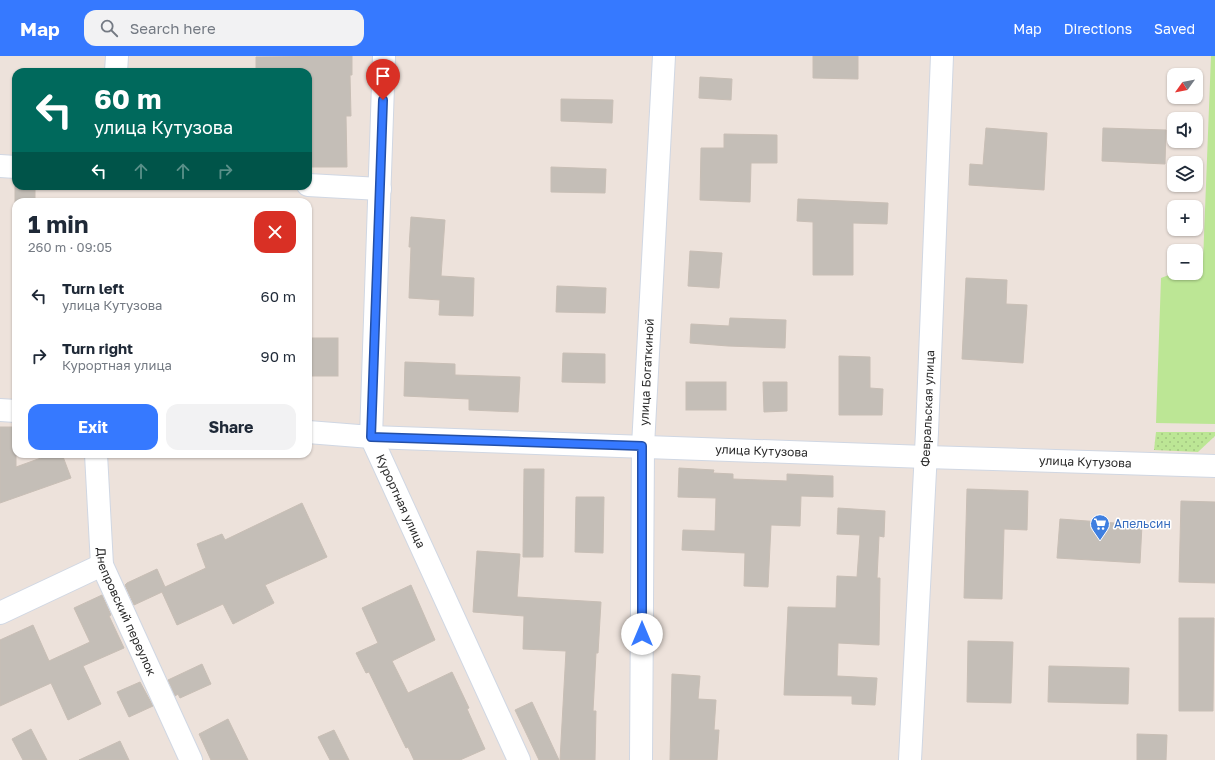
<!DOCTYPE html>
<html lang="en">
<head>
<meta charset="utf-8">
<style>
  :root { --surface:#fff; --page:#f2f2f3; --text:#1f2937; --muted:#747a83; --accent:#3679ff }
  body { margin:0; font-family:"Golos Text",sans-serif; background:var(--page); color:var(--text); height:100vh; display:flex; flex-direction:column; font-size:15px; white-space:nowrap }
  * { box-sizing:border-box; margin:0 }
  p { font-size:13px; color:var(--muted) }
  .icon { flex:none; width:22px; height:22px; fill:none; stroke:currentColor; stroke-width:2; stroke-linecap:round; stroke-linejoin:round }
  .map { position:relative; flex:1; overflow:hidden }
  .drawer { position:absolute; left:12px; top:142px; width:300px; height:260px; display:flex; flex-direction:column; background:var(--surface); border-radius:12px; box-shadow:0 1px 3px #0004 }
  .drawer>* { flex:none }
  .hud { position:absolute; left:12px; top:12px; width:300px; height:122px; border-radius:12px; box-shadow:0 1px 3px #0004; background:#00695c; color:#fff; overflow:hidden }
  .needle { width:26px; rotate:237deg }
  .buttons { position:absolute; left:1167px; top:12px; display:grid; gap:8px }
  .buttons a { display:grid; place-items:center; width:36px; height:36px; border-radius:8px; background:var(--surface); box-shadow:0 1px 3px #0004; font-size:20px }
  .pin { position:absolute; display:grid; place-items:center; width:34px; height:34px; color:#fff; margin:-41px -17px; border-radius:50% 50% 50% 0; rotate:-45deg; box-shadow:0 0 4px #0007 }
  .pin .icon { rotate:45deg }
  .me { position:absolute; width:44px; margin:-22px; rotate:0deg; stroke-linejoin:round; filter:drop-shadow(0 0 3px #0008) }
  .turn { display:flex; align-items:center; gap:14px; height:84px; padding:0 16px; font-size:18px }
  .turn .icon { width:52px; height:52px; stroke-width:2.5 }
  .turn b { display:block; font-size:28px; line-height:34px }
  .lanes { display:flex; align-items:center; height:38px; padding:0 16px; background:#0003; justify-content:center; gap:20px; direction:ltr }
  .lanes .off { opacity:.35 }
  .round { display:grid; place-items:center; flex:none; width:42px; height:42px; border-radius:12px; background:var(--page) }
  .head { display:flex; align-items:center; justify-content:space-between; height:68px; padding:0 16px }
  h1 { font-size:24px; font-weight:700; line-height:30px }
  .cta { display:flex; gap:8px; margin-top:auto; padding:8px 16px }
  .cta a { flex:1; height:46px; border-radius:12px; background:var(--accent); color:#fff; font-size:16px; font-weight:700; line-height:46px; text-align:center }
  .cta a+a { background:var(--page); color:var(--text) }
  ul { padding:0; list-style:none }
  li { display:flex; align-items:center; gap:12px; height:60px; padding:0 16px }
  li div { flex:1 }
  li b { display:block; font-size:15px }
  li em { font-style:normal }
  header { display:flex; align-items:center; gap:24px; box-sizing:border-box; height:56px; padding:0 20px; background:var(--accent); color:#fff }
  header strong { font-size:19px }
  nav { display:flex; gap:22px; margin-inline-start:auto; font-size:14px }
  .search { width:280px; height:36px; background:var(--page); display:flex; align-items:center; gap:10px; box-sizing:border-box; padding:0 14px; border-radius:12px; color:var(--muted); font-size:15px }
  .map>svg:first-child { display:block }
  .grass { fill:url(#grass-dots) }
  .park { fill:#bce695 }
  .building { fill:#c4beb7; stroke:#c8beb5 }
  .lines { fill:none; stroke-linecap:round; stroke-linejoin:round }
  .minor-casing { stroke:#d0d7e3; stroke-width:24 }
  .minor { stroke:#fff; stroke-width:22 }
  .route-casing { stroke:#234fa6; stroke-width:10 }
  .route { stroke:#3679ff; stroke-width:7 }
  .labels { text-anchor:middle; stroke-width:3; stroke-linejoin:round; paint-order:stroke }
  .street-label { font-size:12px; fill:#2a2a2a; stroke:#fff }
  .shop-label { font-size:12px; fill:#366cbe; stroke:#fff; text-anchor:start }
</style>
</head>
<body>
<header>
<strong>Map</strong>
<div class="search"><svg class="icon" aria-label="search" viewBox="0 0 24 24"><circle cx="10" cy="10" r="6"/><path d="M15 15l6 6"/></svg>Search here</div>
<nav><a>Map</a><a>Directions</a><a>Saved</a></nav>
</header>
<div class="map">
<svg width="1215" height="704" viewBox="0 0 1215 704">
  <defs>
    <pattern id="grass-dots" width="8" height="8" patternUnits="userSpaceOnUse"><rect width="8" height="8" fill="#bce695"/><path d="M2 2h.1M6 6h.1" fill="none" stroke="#a2c581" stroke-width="1.8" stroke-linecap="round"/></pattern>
  </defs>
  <rect width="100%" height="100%" fill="#ede2db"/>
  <path class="grass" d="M1156 376H1215V380L1198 396 1154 394Z"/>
  <path class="park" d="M1211 0H1215V368L1156 367 1161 222 1174 217H1196V208L1203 206Z"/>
  <g class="building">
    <path d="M352 0V19H350L351 60H346L347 111H308V16H256V1Z"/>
    <path d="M813 0H858V23L813 22Z"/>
    <path d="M700 21 732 23 731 44 699 42Z"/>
    <path d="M561 43 613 44 612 67 561 65Z"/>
    <path d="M986 72 1047 77 1044 134 969 129 970 108 983 109Z"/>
    <path d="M1103 72 1166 74 1165 108 1102 105Z"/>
    <path d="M724 78 777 79V107H751L750 146 700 144 701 92H724Z"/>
    <path d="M551 111 606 113 605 137 551 136Z"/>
    <rect x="15" y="130" width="20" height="16"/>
    <path d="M798 143 888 147 887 168 853 167V219H813V166L797 165Z"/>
    <path d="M411 161 445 164 441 220 474 222 473 260 439 259 440 244 409 242 411 191H409Z"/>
    <path d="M690 195 722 197 719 232 688 230Z"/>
    <path d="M966 222 1007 224 1006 248 1027 249 1023 307 962 303Z"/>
    <path d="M557 230 606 232 605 257 556 256Z"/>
    <path d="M730 262 786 264 785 292 728 290 690 287 691 268 729 270Z"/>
    <rect x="308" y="282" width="30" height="38"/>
    <path d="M563 297 605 298V327L562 326Z"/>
    <path d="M839 300 870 301V332L883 333 882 359H839Z"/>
    <path d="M405 306 455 308V319L520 321 518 356 469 354V343L404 340Z"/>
    <rect x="686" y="326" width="40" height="28"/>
    <path d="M763 326H787V355L764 356Z"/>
    <path d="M0 371H16V411L52 398H62L71 422 0 447Z"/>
    <path d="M679 412 714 414 713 417 733 418V423L787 425V418L833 420V441L801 440 800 470 771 469 768 531 744 530 745 497 682 494 683 474 715 475 716 442 678 441Z"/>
    <path d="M524 413H544L543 501H523Z"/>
    <path d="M967 433 1028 435 1027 474 1004 473 1002 543 964 542Z"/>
    <path d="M576 441H604L603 497 575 496Z"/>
    <path d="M1181 445 1215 446V527L1179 526Z"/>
    <path d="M302 447 327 501 265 529 274 547 233 568 223 548 177 569 162 536 134 549 125 529 127 527 157 513 165 531 206 512 197 488 222 478 225 484Z"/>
    <path d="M838 452 885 455 884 481 879 480 877 522H880L879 589 838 587 837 620 877 622 875 649 852 648V640L784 639 788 551 836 552 837 520 857 521 860 479 837 478Z"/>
    <path d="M1060 463 1142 469 1140 507 1057 502Z"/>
    <path d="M477 495 520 498 517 541 601 546 598 597H596L593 655H596L595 704H560L566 595 523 593 524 560 473 556Z"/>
    <path d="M411 529 435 584 392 605 408 637 452 616 469 652 467 653 485 693 460 704H414L408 691 406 692 369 616 366 617 356 597 378 587 362 552Z"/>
    <path d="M102 539 111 559 109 560 124 592 83 610 101 648 68 664 51 627 0 650V584L33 569 49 605 90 586 74 552Z"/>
    <path d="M1179 562H1214L1213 655H1179Z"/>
    <path d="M968 585 1013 586 1011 647 967 646Z"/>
    <path d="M202 608 211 628 180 642 178 638 175 640 168 624Z"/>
    <path d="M1049 610 1129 612 1128 648 1048 646Z"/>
    <path d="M672 618 700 620 698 643 716 644 714 674H719L717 704H670Z"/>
    <path d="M140 626 153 650 129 661 117 636Z"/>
    <path d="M532 646 559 704H539L515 654Z"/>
    <path d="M228 663 248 704H211L199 678Z"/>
    <path d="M31 673 47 704H23L12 683Z"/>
    <path d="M334 674 349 704H330L318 681Z"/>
    <path d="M1137 678 1167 679 1166 704H1137Z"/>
    <path d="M120 685 129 704H79Z"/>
  </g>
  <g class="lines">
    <defs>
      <g id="minor">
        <path id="s1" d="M384 0 371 381 519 704"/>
        <path d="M116 16 117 0"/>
        <path d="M0 110 16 111"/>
        <path d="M308 129 380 133"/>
        <path d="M0 354 16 355"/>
        <path id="s2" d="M308 376 371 381 926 401 1215 410"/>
        <path id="s3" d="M96 398 102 509 191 704"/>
        <path d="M0 557 102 509"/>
        <path id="s4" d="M641 704 643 390 664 0"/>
        <path id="s5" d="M910 704 927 376 942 0"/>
      </g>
    </defs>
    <use href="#minor" class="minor-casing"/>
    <use href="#minor" class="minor"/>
  </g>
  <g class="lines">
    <defs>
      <path id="route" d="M383 44 371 381 642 390V578"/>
    </defs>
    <use href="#route" class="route-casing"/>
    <use href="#route" class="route"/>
  </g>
  <defs>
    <symbol id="supermarket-pin" viewBox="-11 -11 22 30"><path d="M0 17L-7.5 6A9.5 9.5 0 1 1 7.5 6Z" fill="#3f7fe0" stroke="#fff"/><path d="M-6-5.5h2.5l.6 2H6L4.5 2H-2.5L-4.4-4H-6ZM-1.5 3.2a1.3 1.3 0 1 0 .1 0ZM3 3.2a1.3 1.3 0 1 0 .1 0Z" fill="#fff"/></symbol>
  </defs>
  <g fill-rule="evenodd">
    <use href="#supermarket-pin" x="1089" y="457" width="22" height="30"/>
  </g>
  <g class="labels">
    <g class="street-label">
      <text dy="4" stroke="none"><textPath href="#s4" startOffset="388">улица Богаткиной</textPath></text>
      <text dy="4" stroke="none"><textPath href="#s5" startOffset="352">Февральская улица</textPath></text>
      <text dy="4" stroke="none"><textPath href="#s2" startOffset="454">улица Кутузова</textPath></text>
      <text dy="4" stroke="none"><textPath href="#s2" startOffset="778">улица Кутузова</textPath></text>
      <text dy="4" stroke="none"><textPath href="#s1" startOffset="452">Курортная улица</textPath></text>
      <text dy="4" stroke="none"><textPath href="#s3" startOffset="163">Днепровский переулок</textPath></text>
    </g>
    <g class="shop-label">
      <text x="1114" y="472">Апельсин</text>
    </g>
  </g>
</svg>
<div class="buttons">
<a><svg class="needle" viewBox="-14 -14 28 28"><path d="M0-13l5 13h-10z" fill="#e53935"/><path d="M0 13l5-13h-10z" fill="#747a83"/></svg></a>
<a><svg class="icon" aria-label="sound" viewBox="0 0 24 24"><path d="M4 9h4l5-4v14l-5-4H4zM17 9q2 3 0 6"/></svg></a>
<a><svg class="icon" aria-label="layers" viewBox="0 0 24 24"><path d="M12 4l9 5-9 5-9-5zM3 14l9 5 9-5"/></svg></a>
<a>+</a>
<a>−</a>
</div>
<div class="pin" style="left:383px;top:44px;background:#d93025"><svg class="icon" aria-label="arrive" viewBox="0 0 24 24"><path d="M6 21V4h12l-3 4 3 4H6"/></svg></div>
<svg class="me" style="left:642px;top:578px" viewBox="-20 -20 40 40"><circle r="19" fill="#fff"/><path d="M0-13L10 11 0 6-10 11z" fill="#3679ff"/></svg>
<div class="hud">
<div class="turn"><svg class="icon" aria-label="left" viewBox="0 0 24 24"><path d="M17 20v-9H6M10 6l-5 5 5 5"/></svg><div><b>60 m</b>улица Кутузова</div></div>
<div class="lanes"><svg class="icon" aria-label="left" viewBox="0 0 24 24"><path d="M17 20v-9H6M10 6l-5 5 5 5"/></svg><svg class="icon off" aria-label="ahead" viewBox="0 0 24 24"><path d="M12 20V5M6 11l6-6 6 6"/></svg><svg class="icon off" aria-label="ahead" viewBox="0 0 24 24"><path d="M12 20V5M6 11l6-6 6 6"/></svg><svg class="icon off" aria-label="right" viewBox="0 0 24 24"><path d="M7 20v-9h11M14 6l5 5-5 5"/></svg></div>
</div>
<section class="drawer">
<div class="head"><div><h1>1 min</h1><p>260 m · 09:05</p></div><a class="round" style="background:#d93025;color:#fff"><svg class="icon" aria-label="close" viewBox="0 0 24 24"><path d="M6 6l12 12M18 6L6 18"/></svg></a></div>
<ul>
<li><svg class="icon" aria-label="left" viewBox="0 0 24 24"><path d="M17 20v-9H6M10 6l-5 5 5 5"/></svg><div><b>Turn left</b><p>улица Кутузова</p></div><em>60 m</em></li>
<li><svg class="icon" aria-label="right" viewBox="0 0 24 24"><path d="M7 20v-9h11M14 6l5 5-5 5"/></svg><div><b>Turn right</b><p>Курортная улица</p></div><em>90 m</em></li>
</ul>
<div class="cta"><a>Exit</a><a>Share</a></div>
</section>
</div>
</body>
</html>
